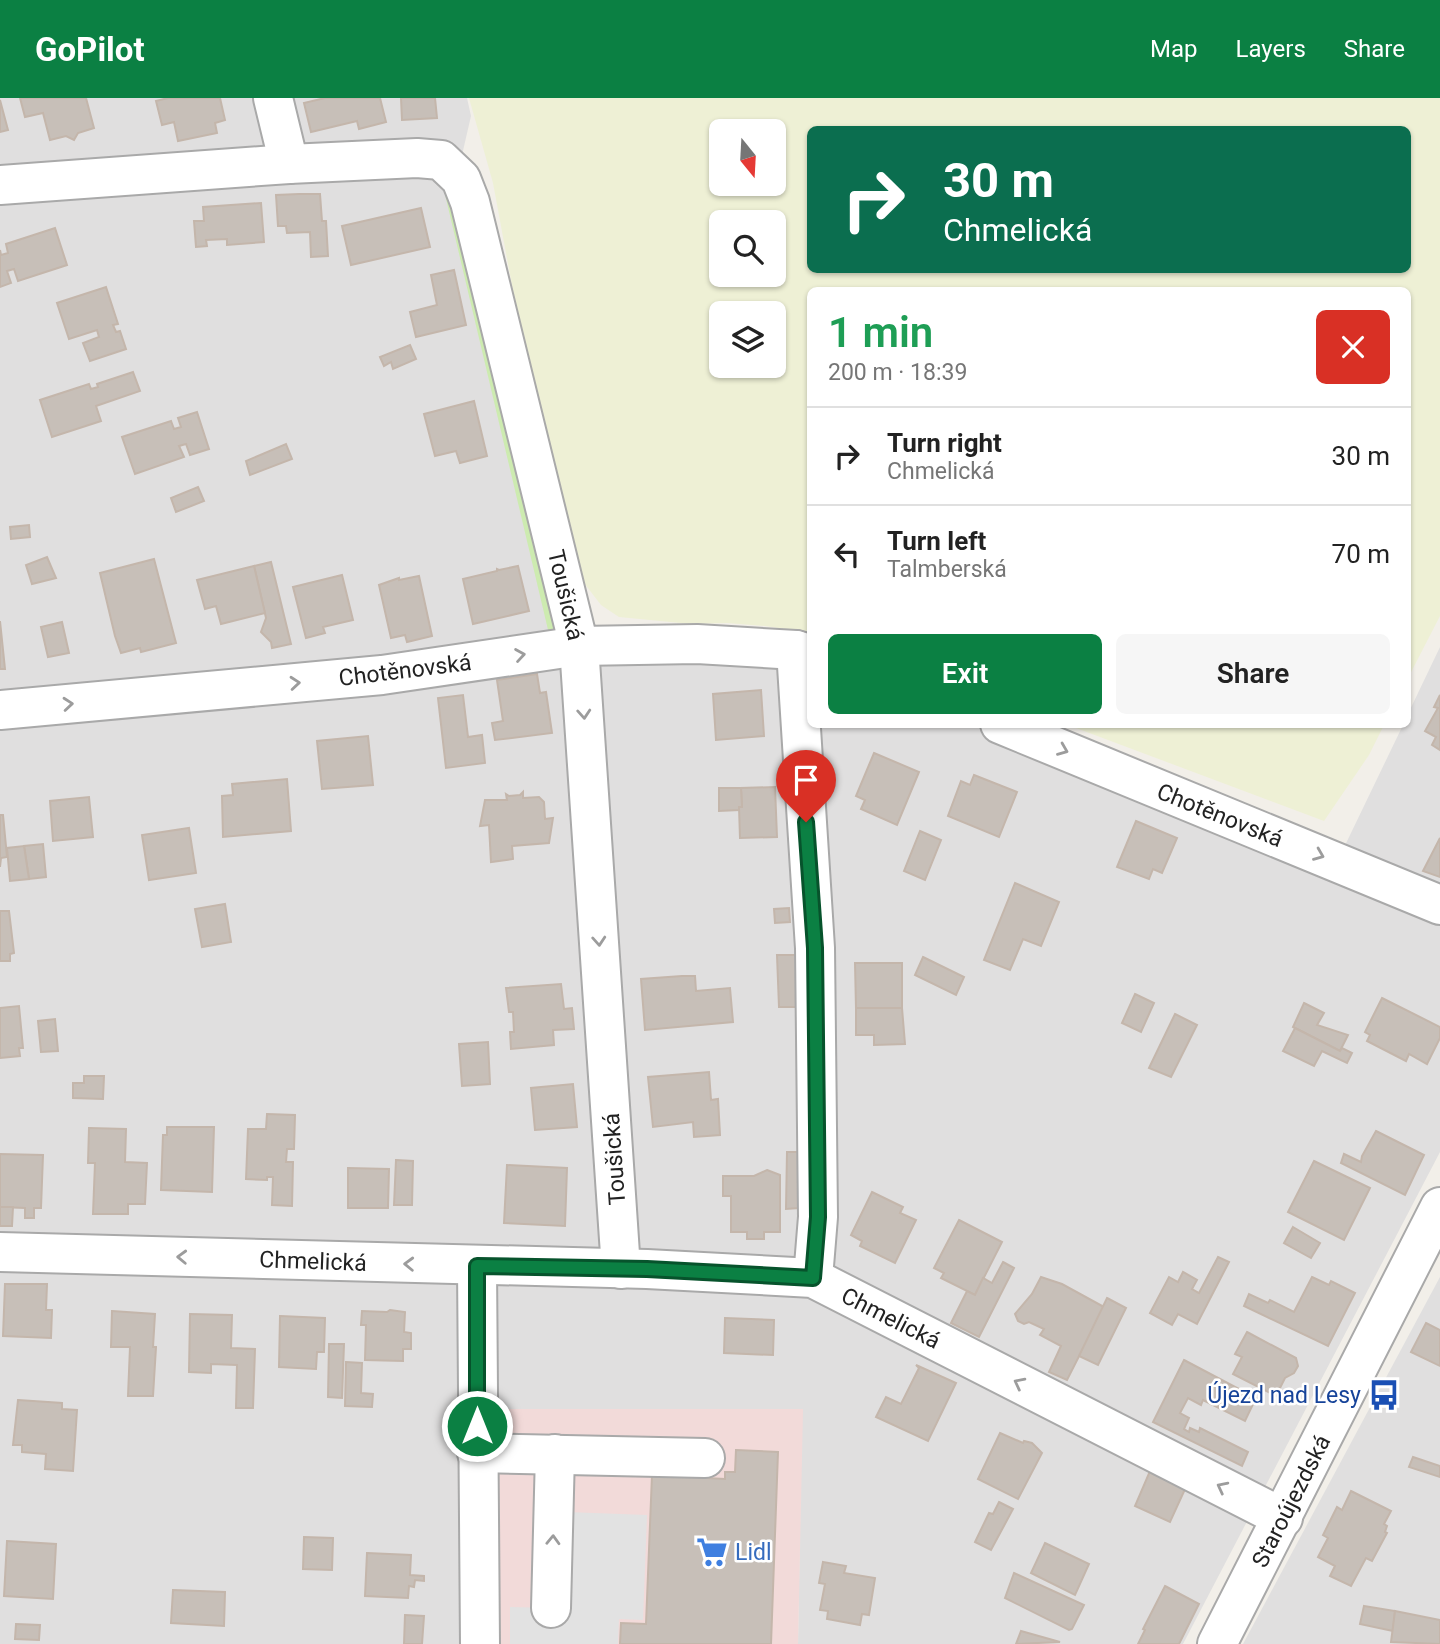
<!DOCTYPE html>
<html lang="en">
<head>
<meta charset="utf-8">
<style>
  :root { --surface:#fff; --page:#f6f6f6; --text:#222; --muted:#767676; --line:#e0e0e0; --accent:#0b8043 }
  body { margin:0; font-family:Roboto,sans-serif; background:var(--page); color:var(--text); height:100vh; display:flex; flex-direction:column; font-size:26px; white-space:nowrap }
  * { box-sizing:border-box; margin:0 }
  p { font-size:23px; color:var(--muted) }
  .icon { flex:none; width:38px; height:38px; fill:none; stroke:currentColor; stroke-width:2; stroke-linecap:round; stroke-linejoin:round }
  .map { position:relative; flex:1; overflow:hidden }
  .sheet { position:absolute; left:807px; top:189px; width:604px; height:441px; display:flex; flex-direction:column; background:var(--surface); border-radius:10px; box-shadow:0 2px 5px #0004 }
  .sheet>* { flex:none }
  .top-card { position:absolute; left:807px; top:28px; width:604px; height:147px; border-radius:10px; box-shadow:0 2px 5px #0004; background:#0b6e4f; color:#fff; overflow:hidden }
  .needle { width:46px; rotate:162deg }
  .controls { position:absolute; left:709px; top:21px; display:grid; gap:14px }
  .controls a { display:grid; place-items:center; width:77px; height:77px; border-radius:10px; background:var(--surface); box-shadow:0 2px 5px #0004; font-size:35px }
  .pin { position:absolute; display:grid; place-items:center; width:60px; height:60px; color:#fff; margin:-72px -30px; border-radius:50% 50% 50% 0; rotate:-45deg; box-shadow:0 0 7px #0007 }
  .pin .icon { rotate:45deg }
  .me { position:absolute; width:77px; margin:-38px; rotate:0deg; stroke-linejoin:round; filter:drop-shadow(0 0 5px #0008) }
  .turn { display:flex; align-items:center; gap:24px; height:147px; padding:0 21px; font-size:32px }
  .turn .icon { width:91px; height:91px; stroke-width:2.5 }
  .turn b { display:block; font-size:49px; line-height:60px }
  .round { display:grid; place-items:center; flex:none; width:74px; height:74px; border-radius:10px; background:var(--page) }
  .head { display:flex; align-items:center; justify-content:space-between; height:119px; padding:0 21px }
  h1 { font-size:42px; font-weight:600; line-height:52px; color:#1e9e55 }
  .primary-button { display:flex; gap:14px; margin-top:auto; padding:14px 21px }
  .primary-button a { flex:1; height:80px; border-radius:10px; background:var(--accent); color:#fff; font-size:28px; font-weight:600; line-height:80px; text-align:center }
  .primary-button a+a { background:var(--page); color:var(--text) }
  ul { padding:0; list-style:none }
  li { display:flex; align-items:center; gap:21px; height:98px; padding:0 21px; border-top:2px solid var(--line) }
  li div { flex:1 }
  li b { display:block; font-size:26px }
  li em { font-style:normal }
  header { display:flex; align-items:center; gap:42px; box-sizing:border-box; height:98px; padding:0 35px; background:var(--accent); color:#fff }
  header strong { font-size:33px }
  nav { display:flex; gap:38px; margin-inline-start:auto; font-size:24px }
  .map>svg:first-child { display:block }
  .residential { fill:#e0dfdf }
  .commercial { fill:#f2dad9 }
  .farmland { fill:#eef0d5; fill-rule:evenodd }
  .grass { fill:#cdebb0 }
  .parking { fill:#e2e2e2 }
  .building { fill:#c7bfb8; stroke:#c4b6ab; stroke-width:2 }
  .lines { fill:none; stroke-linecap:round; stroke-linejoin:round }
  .minor-casing { stroke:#a9a9a9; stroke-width:42 }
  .minor { stroke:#fff; stroke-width:38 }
  .oneway { stroke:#9c9c9c }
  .route-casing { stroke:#07532c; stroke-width:18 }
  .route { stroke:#0b8043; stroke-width:12 }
  .labels { text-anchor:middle; stroke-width:5; stroke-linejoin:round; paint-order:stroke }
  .street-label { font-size:23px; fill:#222; stroke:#fff }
  .transit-label { font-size:23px; fill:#164399; stroke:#fff; text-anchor:end }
  .shop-label { font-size:23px; fill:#366cbe; stroke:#fff; text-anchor:start }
</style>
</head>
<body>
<header>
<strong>GoPilot</strong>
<nav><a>Map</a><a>Layers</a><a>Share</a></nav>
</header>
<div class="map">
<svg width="1440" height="1546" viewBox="0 0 1440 1546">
  <rect width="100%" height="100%" fill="#f2efe9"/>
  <g class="residential">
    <path d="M0 0H467L471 18 456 83 574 557 810 558V626L996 627 1337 764 1403 627 1407 626V618L1440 549V1054L1183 1546H798L802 1311H462L470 1546H0Z"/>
    <path d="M1440 1179V1546H1243Z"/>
  </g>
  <path class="commercial" d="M462 1311H803L798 1546H470Z"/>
  <g class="farmland">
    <path d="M469 0H1440V518L1407 582V192H810V535L765 528 727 525 691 526 619 519 601 507 584 485 519 225 493 85ZM810 32H1407V172H810ZM721 33H774V86H721ZM721 124H774V177H721ZM721 215H774V268H721Z"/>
    <path d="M1068 627H1384L1369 657 1324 723Z"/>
  </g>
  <path class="grass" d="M425 70 454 97 560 531 550 542 403 564 379 560 549 536 443 88Z"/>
  <path class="parking" d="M567 1414 647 1417 643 1522 619 1521 618 1546H510V1509L551 1510Z"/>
  <g class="building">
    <path d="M20 0H86L94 30 78 35 74 42 66 38 50 42 43 15 25 19Z"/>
    <path d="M168 0H220L225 22 215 25 217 35 178 43 174 24 162 27 156 3Z"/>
    <path d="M325 0H380L386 24 359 31 357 23 311 34 304 5Z"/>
    <path d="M401 0H435L437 20 402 22Z"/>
    <path d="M0 2 8 32 0 34Z"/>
    <path d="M299 96H320L322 123H326L328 158 311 159 310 134 287 135 286 128H278L276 97Z"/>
    <path d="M261 105 264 144 227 147V141L206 142 207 148 196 149 194 123H204L203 109Z"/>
    <path d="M421 110 430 149 351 167 342 128Z"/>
    <path d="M55 130 67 167 18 183 14 171 7 173 11 185 0 189V152L1 157 8 155 6 146Z"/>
    <path d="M454 172 466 227 416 239 410 214 437 207 431 177Z"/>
    <path d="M106 189 118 226 113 227 116 234 120 233 126 251 90 263 83 245 99 239 97 232 69 241 57 205Z"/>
    <path d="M410 247 416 261 393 271 391 264 384 268 380 259Z"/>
    <path d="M133 274 140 293 96 308 101 323 52 339 40 302 89 286 91 291 98 289 97 286Z"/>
    <path d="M474 303 487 358 460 365 456 353 435 358 424 316Z"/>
    <path d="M197 314 209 351 190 357 186 346 179 348 184 359 135 376 122 339 171 323 174 331 181 329 178 320Z"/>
    <path d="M286 346 292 361 250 377 246 363Z"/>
    <path d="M198 389 204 403 176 414 171 400Z"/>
    <path d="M29 427 30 439 11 441 10 429Z"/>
    <path d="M47 459 56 480 32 486 26 467Z"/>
    <path d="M154 461 176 545 141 554 140 550 121 555 115 538 100 475Z"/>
    <path d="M271 464 291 546 272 550 271 544 261 534 266 520 254 468Z"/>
    <path d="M254 468 265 515 221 526 216 508 205 511 197 482Z"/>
    <path d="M518 468 529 513 473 526 463 481 497 473V471L499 472Z"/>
    <path d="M342 477 353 522 323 529 325 535 306 540 293 489Z"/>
    <path d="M419 478 432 538 407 544 405 537 391 540 379 487 399 480V482Z"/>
    <path d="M0 523 5 571H0Z"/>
    <path d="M62 524 69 555 48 559 41 529Z"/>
    <path d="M537 576 540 595 546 594 552 635 495 642 492 625 503 623 497 582Z"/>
    <path d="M761 592 764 638 716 642 713 596Z"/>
    <path d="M463 597 468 639 482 637 485 665 446 670 438 600Z"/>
    <path d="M1440 597V652L1432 647 1436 639 1425 633 1438 610 1434 609Z"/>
    <path d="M368 638 373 687 322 691 317 643Z"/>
    <path d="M874 655 919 674 897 727 861 711 865 702 856 698Z"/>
    <path d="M974 677 1017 694 999 739 948 718 961 683 970 687Z"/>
    <path d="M287 681 291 733 223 739 222 698 233 697 232 686Z"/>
    <path d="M775 689 777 739 740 740 739 709H742L741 690Z"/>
    <path d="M719 690H741L742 709H739V712L719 713Z"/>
    <path d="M523 694V700L539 699 544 704 545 721 553 720 549 745 512 748 513 761 491 764 489 727 480 728 485 702H507L506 696 509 698 520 697Z"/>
    <path d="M89 699 93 739 53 743 50 703Z"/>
    <path d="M0 717H3L7 759 1 760 0 769Z"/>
    <path d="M1136 723 1177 740 1162 775 1153 771 1149 781 1117 769Z"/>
    <path d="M189 730 196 775 149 782 142 737Z"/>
    <path d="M920 733 941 742 925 782 904 773Z"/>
    <path d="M1440 740V779L1423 773Z"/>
    <path d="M43 746 46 779 29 781 24 748Z"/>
    <path d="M24 748 29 781 10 783 7 750Z"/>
    <path d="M1015 785 1059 804 1041 848 1023 841 1010 872 984 862Z"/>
    <path d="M225 806 231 844 202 849 195 811Z"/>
    <path d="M789 810 790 824 775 825 774 811Z"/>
    <path d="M0 813H9L14 855 10 856V863H0Z"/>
    <path d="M777 857H798L799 909H779Z"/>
    <path d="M923 859 964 879 956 897 915 877Z"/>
    <path d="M855 865H902V910H856Z"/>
    <path d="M682 878H695L696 893 730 890 733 924 645 932 641 881Z"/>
    <path d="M561 886 564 911 572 910 574 931 553 932 554 947 511 951 510 934H514L513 914H509L506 890Z"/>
    <path d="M1135 896 1154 905 1141 934 1122 925Z"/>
    <path d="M1382 900 1440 929V940L1427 966 1409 956 1406 963 1367 943 1370 937 1365 934Z"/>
    <path d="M1304 905 1324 915 1317 927 1348 937 1340 953 1293 929Z"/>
    <path d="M19 908 23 950H19L20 958 0 960V910Z"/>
    <path d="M856 910H902L905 946 874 947V937H856Z"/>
    <path d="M1175 916 1197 927 1171 979 1149 970Z"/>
    <path d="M55 921 58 953 41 954 38 923Z"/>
    <path d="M1295 930 1340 953 1342 950 1352 955 1347 965 1322 953 1314 968 1283 953Z"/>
    <path d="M488 944 490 986 462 988 459 946Z"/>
    <path d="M709 974 711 1002 718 1001 720 1037 694 1039 693 1024 653 1029 648 979Z"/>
    <path d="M84 978H104L103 1001 73 1000V985H84Z"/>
    <path d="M573 986 577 1029 535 1032 531 990Z"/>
    <path d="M267 1016 295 1017 294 1051H287L286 1064H293L292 1108 272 1107 273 1079H267V1082L246 1081 248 1031H266Z"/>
    <path d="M167 1029H214L212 1094 161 1092 163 1037H167Z"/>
    <path d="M89 1030 126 1031 125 1064 147 1065 145 1106H128V1116H93L95 1065H88Z"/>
    <path d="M1376 1033 1424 1057 1405 1097 1341 1065 1344 1056 1361 1064 1362 1058Z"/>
    <path d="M787 1054H799V1110L786 1111Z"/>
    <path d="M0 1056 43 1057 41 1110H34V1120H25V1110L0 1109Z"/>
    <path d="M396 1062 413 1063 412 1107H394Z"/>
    <path d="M1314 1063 1370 1090 1344 1142 1288 1114Z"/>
    <path d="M507 1067 567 1070 565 1128 504 1125Z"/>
    <path d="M348 1070 389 1071 388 1110H348Z"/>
    <path d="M767 1072 780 1077V1134H764V1141H747V1134H731V1098H723V1078H754Z"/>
    <path d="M872 1094 903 1109 900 1115 916 1122 895 1165 860 1148 862 1143 851 1137Z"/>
    <path d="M0 1109H13L12 1128H0Z"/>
    <path d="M959 1122 1002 1144 975 1197 941 1180 944 1175 934 1170Z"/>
    <path d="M1293 1129 1320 1145 1311 1160 1284 1145Z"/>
    <path d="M1218 1159 1229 1164 1197 1226 1178 1216 1172 1227 1150 1215 1169 1179 1178 1184 1183 1174 1197 1182 1192 1191 1199 1195Z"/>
    <path d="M1003 1164 1014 1170 979 1239 951 1225 967 1193 975 1197 983 1180 992 1185Z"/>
    <path d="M1041 1179 1062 1186 1104 1209 1067 1282 1049 1274 1061 1248 1040 1237 1044 1231 1029 1224 1024 1226 1018 1223 1015 1216 1032 1196Z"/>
    <path d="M1312 1179 1329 1187 1331 1183 1355 1195 1328 1248 1244 1208 1249 1196 1268 1205 1270 1202 1294 1214Z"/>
    <path d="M5 1186H47L46 1212H52L51 1240 3 1238Z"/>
    <path d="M1107 1200 1126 1210 1098 1267 1079 1258Z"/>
    <path d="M390 1212 405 1214 404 1234 411 1235V1251H403V1263L365 1262 366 1227H361L362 1213 387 1214Z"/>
    <path d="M112 1213 155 1216 153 1249H156L153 1298H128L130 1249H111Z"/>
    <path d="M190 1216 232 1217 231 1250 255 1251 253 1310H236L237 1267 211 1266V1275L189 1274Z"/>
    <path d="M280 1218 325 1220 324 1254H317L316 1271 279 1269Z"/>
    <path d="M725 1220 774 1222 773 1257 724 1255Z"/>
    <path d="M1426 1225 1440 1232V1268L1411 1254Z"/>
    <path d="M1247 1234 1296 1260 1298 1268 1294 1275 1285 1280 1276 1298 1233 1276 1242 1259 1235 1256Z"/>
    <path d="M329 1246H344L342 1300 328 1299Z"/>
    <path d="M1184 1262 1256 1300 1245 1323 1203 1302 1201 1307 1188 1300 1180 1315 1189 1320 1184 1331 1189 1334 1190 1330 1199 1334 1200 1330 1248 1354 1242 1368 1153 1324Z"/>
    <path d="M346 1264 362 1265 361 1295 373 1296 372 1309 345 1308Z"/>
    <path d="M916 1267 956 1285 928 1343 876 1319 886 1299 901 1306 919 1270Z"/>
    <path d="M18 1302 62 1305V1311L77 1312 73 1373 45 1371 46 1356 22 1354V1347H13Z"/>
    <path d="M1000 1335 1023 1345 1024 1343 1032 1345 1042 1355 1018 1401 978 1381Z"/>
    <path d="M736 1352 778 1354 771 1546H620L621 1525 646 1526 652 1377 725 1381V1374H735Z"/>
    <path d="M1413 1359 1440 1368V1379L1409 1369Z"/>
    <path d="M1150 1373 1186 1389 1170 1424 1135 1408Z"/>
    <path d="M1351 1393 1391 1413 1384 1426 1387 1428 1385 1434 1387 1435 1372 1463 1366 1460 1351 1488 1330 1478 1335 1468 1318 1459 1328 1440 1323 1437 1337 1409 1342 1412Z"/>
    <path d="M999 1404 1013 1411 991 1452 975 1444 989 1415 993 1416Z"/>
    <path d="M304 1439 333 1440 332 1472 303 1471Z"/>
    <path d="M7 1443 56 1446 53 1501 4 1498Z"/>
    <path d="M1045 1445 1089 1466 1075 1497 1031 1475Z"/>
    <path d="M367 1455 411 1457 410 1477 424 1478V1483L415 1482 414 1489 409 1488 408 1500 365 1498Z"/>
    <path d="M823 1464 846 1468 844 1475 875 1480 869 1517 862 1516 860 1527 827 1521 828 1513 820 1512 825 1486 819 1485Z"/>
    <path d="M1014 1475 1084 1507 1072 1531 1069 1532 1005 1500Z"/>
    <path d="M1165 1488 1199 1506 1179 1546H1138L1145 1532 1143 1531Z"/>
    <path d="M173 1492 225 1494 224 1528 171 1525Z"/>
    <path d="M1364 1508 1395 1513 1393 1533 1360 1526Z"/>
    <path d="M1395 1513 1440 1522V1546L1391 1544Z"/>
    <path d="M405 1517 424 1518 422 1546H404Z"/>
    <path d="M16 1526 40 1527 39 1542 15 1541Z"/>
    <path d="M1021 1533 1060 1544 1016 1546Z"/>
  </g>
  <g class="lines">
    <defs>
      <g id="minor">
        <path d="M273 0 289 66"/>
        <path d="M0 87 289 66 417 60 441 62 461 81 470 104 579 548 621 1171"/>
        <path d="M796 552 815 850 818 1119 813 1180"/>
        <path d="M0 612 382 577 579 548 697 546 796 552 810 556"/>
        <path d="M1000 626 1440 807"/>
        <path d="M0 1154 647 1171 813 1180 1283 1420"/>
        <path d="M477 1168 480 1546"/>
        <path d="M477 1355 705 1360"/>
        <path d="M551 1510 555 1356"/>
        <path d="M1217 1546 1440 1109"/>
      </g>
    </defs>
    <use href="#minor" class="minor-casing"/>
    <use href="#minor" class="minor"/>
  </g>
  <defs><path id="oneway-chevron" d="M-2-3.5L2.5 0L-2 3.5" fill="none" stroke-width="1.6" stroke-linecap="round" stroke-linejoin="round" transform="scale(1.75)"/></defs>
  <g class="oneway">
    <use href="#oneway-chevron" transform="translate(520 557) rotate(-9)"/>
    <use href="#oneway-chevron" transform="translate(295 585) rotate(-5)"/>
    <use href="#oneway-chevron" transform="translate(68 606) rotate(-5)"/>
    <use href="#oneway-chevron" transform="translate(584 616) rotate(86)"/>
    <use href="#oneway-chevron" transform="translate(1063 652) rotate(22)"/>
    <use href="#oneway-chevron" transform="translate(1319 757) rotate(22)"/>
    <use href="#oneway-chevron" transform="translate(599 843) rotate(86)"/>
    <use href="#oneway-chevron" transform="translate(182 1159) rotate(-178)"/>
    <use href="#oneway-chevron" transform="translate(409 1166) rotate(-178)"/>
    <use href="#oneway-chevron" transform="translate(1019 1285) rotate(-153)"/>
    <use href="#oneway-chevron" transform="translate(1222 1389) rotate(-153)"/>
    <use href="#oneway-chevron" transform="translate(553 1442) rotate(-88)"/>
  </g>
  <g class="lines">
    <defs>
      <path id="route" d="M477 1328V1168L647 1171 813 1180 818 1119 815 850 806 724"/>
    </defs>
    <use href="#route" class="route-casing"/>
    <use href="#route" class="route"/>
  </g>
  <defs>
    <symbol id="bus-bare" viewBox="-9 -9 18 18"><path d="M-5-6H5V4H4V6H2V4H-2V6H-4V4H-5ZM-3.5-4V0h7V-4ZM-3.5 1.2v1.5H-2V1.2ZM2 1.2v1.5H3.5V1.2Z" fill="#1a4fb4" stroke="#fff" stroke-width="2.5" paint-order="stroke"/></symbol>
    <symbol id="supermarket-bare" viewBox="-9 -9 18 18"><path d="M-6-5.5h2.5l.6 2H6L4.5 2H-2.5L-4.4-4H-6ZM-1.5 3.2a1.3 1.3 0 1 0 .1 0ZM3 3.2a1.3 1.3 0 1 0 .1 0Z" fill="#3f7fe0" stroke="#fff" stroke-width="2.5" paint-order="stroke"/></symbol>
  </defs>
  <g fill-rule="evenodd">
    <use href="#bus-bare" x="1362" y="1275" width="44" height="44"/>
    <use href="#supermarket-bare" x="690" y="1432" width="44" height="44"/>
  </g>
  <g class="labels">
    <g class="street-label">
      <text transform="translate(566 497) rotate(77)" y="8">Toušická</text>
      <text transform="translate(405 572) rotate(-7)" y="8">Chotěnovská</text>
      <text transform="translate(1220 717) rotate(22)" y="8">Chotěnovská</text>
      <text transform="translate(614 1061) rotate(-94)" y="8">Toušická</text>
      <text transform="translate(313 1163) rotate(2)" y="8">Chmelická</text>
      <text transform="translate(891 1220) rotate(27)" y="8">Chmelická</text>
      <text transform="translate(1291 1403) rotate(-63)" y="8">Staroújezdská</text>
    </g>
    <g class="transit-label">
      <text x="1361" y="1305">Újezd nad Lesy</text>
    </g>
    <g class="shop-label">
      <text x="735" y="1462">Lidl</text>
    </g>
  </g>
</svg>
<div class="controls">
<a><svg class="needle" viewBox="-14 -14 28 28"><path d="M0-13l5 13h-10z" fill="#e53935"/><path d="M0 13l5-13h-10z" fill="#767676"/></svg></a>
<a><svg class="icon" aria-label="search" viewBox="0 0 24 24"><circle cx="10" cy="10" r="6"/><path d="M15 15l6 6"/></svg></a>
<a><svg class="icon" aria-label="layers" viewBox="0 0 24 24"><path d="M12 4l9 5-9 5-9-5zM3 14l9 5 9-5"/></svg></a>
</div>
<div class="pin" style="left:806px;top:724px;background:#d93025"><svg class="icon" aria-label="arrive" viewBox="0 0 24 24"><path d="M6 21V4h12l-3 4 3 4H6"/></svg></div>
<svg class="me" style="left:477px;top:1328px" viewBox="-20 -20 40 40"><circle r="17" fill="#0b8043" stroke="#fff" stroke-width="3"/><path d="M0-11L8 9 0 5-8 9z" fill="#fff"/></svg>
<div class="top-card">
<div class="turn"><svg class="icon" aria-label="right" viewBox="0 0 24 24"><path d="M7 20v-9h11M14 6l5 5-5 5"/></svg><div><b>30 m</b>Chmelická</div></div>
</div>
<section class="sheet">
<div class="head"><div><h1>1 min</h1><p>200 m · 18:39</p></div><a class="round" style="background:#d93025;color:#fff"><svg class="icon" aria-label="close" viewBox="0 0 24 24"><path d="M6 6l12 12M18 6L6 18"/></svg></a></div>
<ul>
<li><svg class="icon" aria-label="right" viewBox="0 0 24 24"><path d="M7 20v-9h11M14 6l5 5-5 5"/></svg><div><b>Turn right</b><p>Chmelická</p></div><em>30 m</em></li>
<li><svg class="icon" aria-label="left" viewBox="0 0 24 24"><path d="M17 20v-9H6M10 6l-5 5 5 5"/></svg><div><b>Turn left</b><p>Talmberská</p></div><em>70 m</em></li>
</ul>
<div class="primary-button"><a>Exit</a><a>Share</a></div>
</section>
</div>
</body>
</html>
